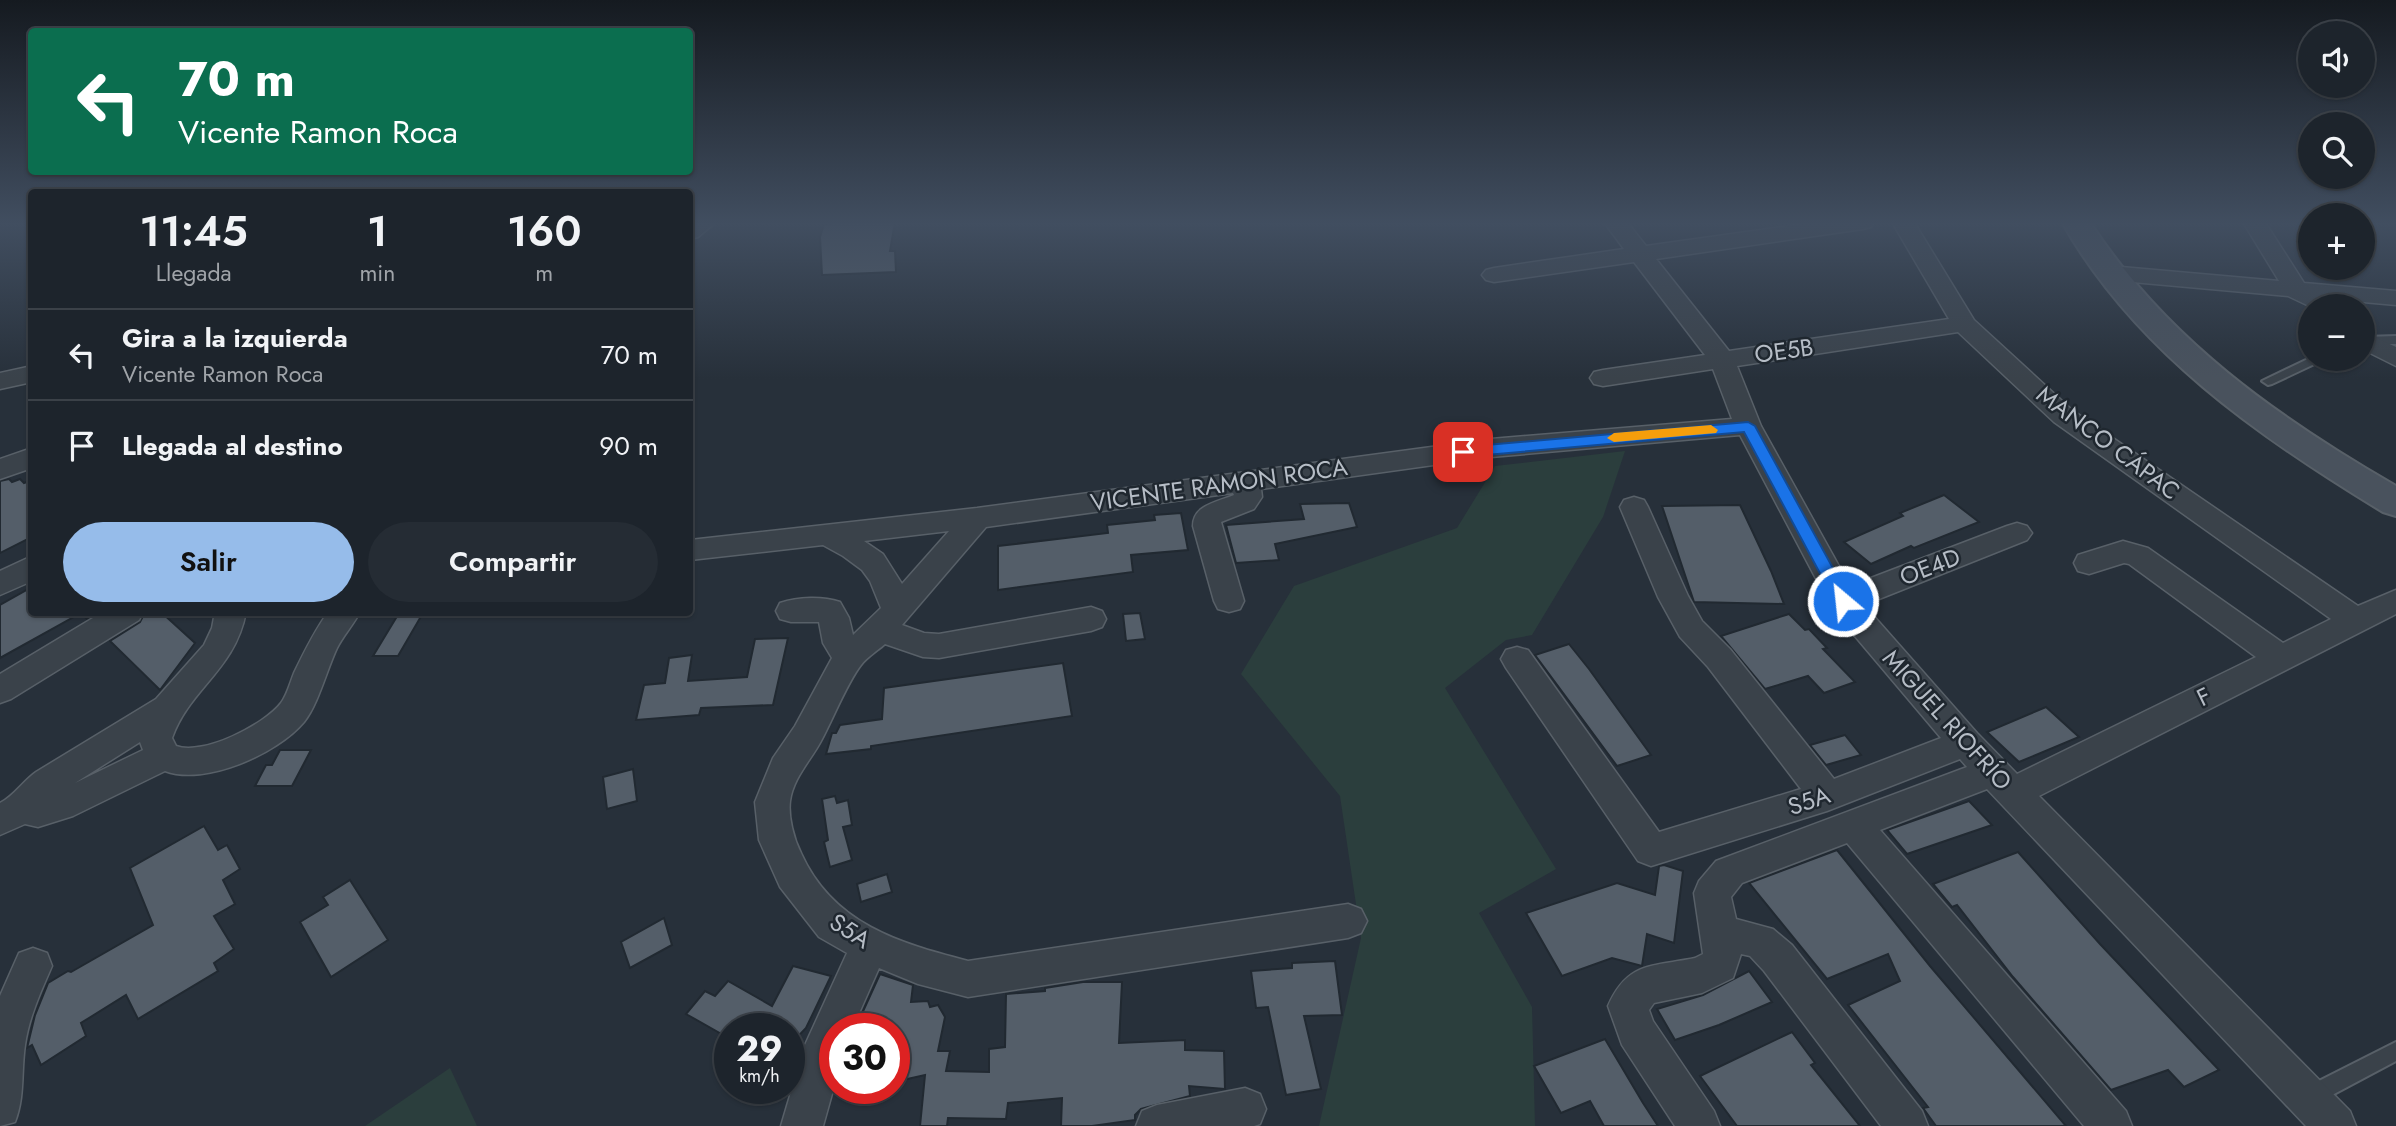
<!DOCTYPE html>
<html lang="es">
<head>
<meta charset="utf-8">
<style>
  :root { --surface:#1d242c; --page:#252c34; --text:#f1f3f6; --muted:#a0a4a9; --line:#3b4148; --accent:#96bcea }
  body { margin:0; font-family:Jost,sans-serif; background:var(--page); color:var(--text); height:100vh; display:flex; flex-direction:column; font-size:26px; white-space:nowrap }
  * { box-sizing:border-box; margin:0 }
  p { font-size:23px; color:var(--muted) }
  .icon { flex:none; width:38px; height:38px; fill:none; stroke:currentColor; stroke-width:2; stroke-linecap:round; stroke-linejoin:round }
  .map { position:relative; flex:1; overflow:hidden }
  .details { position:absolute; left:28px; top:189px; width:665px; height:427px; display:flex; flex-direction:column; background:var(--surface); border-radius:7px; box-shadow:0 2px 5px #0004,0 0 0 2px var(--line) }
  .details>* { flex:none }
  .banner { position:absolute; left:28px; top:28px; width:665px; height:147px; border-radius:7px; box-shadow:0 2px 5px #0004,0 0 0 2px var(--line); background:#0b6e4f; color:#fff; overflow:hidden }
  .buttons { position:absolute; left:2298px; top:21px; display:grid; gap:14px }
  .buttons a { display:grid; place-items:center; width:77px; height:77px; border-radius:50%; background:var(--surface); box-shadow:0 2px 5px #0004,0 0 0 2px var(--line); font-size:35px }
  .speed { position:absolute; left:714px; top:1013px; display:flex; gap:14px; font-size:35px; font-weight:700; text-align:center }
  .speed>* { display:grid; place-content:center; width:91px; height:91px; border-radius:50%; background:var(--surface); box-shadow:0 2px 5px #0004,0 0 0 2px var(--line); line-height:1 }
  .speed small { font-size:18px; font-weight:400 }
  .speed .limit { border:10px solid #d22; background:#fff; color:#111 }
  .pin { position:absolute; display:grid; place-items:center; width:60px; height:60px; color:#fff; margin:-30px; border-radius:14px; box-shadow:0 4px 10px #0006 }
  .me { position:absolute; width:77px; margin:-38px; rotate:332deg; stroke-linejoin:round; filter:drop-shadow(0 0 5px #0008) }
  .turn { display:flex; align-items:center; gap:24px; height:147px; padding:0 35px; font-size:32px }
  .turn .icon { width:91px; height:91px; stroke-width:2.5 }
  .turn b { display:block; font-size:49px; line-height:60px }
  .eta { display:flex; justify-content:space-evenly; align-items:center; height:119px; text-align:center }
  .eta b { font-size:42px; font-weight:600; line-height:49px }
  .button { display:flex; gap:14px; margin-top:auto; padding:14px 35px }
  .button a { flex:1; height:80px; border-radius:42px; background:var(--accent); color:#111; font-size:28px; font-weight:600; line-height:80px; text-align:center }
  .button a+a { background:var(--page); color:var(--text) }
  ul { padding:0; list-style:none }
  li { display:flex; align-items:center; gap:21px; height:91px; padding:0 35px; border-top:2px solid var(--line) }
  li div { flex:1 }
  li b { display:block; font-size:26px }
  li em { font-style:normal }
  .map>svg:first-child { display:block }
  .green { fill:#2b3e3d }
  .building { fill:#545e69; stroke:#212931; stroke-width:2 }
  .lines { fill:none; stroke-linecap:round; stroke-linejoin:round }
  .service-casing { stroke:#586068; stroke-width:4 }
  .minor-casing { stroke:#586068; stroke-width:3 }
  .secondary-casing { stroke:#586068; stroke-width:4 }
  .service { fill:#3a424a; fill-rule:evenodd }
  .minor { fill:#3a424a; fill-rule:evenodd }
  .secondary { fill:#49525d; fill-rule:evenodd }
  .route { fill:#1a73e8; stroke:#114b97; stroke-width:2 }
  .slow { fill:#f59e0b }
  .labels { text-anchor:middle; stroke-width:5; stroke-linejoin:round; paint-order:stroke }
  .street-label { font-size:24px; fill:#b6bdc6; stroke:#1f272f }
</style>
</head>
<body>
<div class="map">
<svg width="2396" height="1126" viewBox="0 0 2396 1126">
  <rect width="100%" height="100%" fill="#27303a"/>
  <g class="green">
    <path d="M1625 451 1603 517 1532 635 1506 640 1445 688 1556 869 1479 913 1532 1007 1535 1126H1319L1361 938 1340 796 1241 674 1294 586 1457 528 1495 466Z"/>
    <path d="M450 1068 477 1126H365Z"/>
  </g>
  <g class="building">
    <path d="M848 222H895L890 251H895L896 272 822 275 820 237 824 224Z"/>
    <path d="M9 479 12 482 20 479 24 483 32 480V537L0 553V481Z"/>
    <path d="M1944 495 1979 522 1914 548 1911 546 1871 564 1844 542 1903 516 1900 513Z"/>
    <path d="M1349 503 1357 527 1275 544 1279 560 1236 563 1226 525 1304 519 1300 504Z"/>
    <path d="M1740 505 1771 571 1784 604 1694 602 1662 506Z"/>
    <path d="M1181 513 1188 550 1131 555 1133 572 998 590V546L1108 533 1107 525 1155 520 1154 515Z"/>
    <path d="M32 587V612H97L87 619 81 613 0 658V605Z"/>
    <path d="M145 612H161L195 643 160 690 110 641 140 622Z"/>
    <path d="M399 613H423L398 656H373Z"/>
    <path d="M1140 613 1145 639 1126 641 1123 614Z"/>
    <path d="M1789 614 1805 630 1809 629 1827 648 1823 649 1855 682 1824 693 1808 676 1765 689 1721 636Z"/>
    <path d="M788 638 773 705 701 708 699 715 636 720 644 685 665 683 669 658 692 655 688 681 747 677 755 639Z"/>
    <path d="M1569 644 1589 669 1651 755 1617 766 1535 655Z"/>
    <path d="M1063 663 1072 716 871 746V749L826 754 832 733H836L840 725 882 719 884 688Z"/>
    <path d="M2046 707 2079 737 2019 762 1987 732Z"/>
    <path d="M1845 735 1861 755 1826 765 1810 745Z"/>
    <path d="M280 750H311L292 786H255L266 765H272Z"/>
    <path d="M633 769 637 801 607 809 603 777Z"/>
    <path d="M835 796 837 803 848 800 852 825 843 827 852 860 830 867 824 842 828 840 822 799Z"/>
    <path d="M1969 801 1992 825 1907 854 1887 830Z"/>
    <path d="M204 826 218 850 227 845 240 869 223 880 235 904 214 916 234 949 214 963 218 971 138 1019 126 995 81 1023 86 1036 41 1065 32 1045 27 1048 35 1015 48 983 68 971 71 972 153 925 130 868Z"/>
    <path d="M1837 850 1930 966 2066 1126H1936L1923 1108 1928 1107 1848 1005 1900 981 1888 954 1827 979 1749 883Z"/>
    <path d="M2018 852 2100 944 2219 1070 2184 1087 2168 1070 2111 1090 2013 977 1957 905 1952 907 1933 884Z"/>
    <path d="M1664 865 1683 871 1674 943 1647 934 1642 966 1612 958 1562 976 1526 913 1617 883 1655 895 1659 866Z"/>
    <path d="M887 874 892 892 861 902 857 884Z"/>
    <path d="M350 880 388 940 331 977 300 922 328 905 323 897Z"/>
    <path d="M664 918 672 945 630 968 621 942Z"/>
    <path d="M1335 961 1342 1015 1304 1016 1321 1089 1286 1095 1268 1007 1256 1008 1251 971 1292 968V963Z"/>
    <path d="M793 966 831 976 806 1028 789 1046V1029H730L725 1036 686 1014 705 991 715 996 728 981 772 1006Z"/>
    <path d="M1749 971 1772 1002 1719 1025 1675 1040 1657 1009 1703 995Z"/>
    <path d="M880 974 913 985 911 1002 928 1001 930 1007 938 1005 945 1017 938 1051H950L946 1071 989 1072V1049L1005 1047 1006 994 1045 991V988L1083 982H1122L1119 1043 1185 1040V1050L1224 1051 1225 1089 1189 1086 1190 1096 1141 1109 1135 1115V1120L1092 1126H1061L1062 1098 1008 1103 1006 1119 948 1118 947 1126H920L925 1075 894 1082V1029H855Z"/>
    <path d="M1792 1032 1815 1063 1811 1065 1860 1126H1737L1700 1076Z"/>
    <path d="M1605 1039 1643 1103 1658 1126H1604L1590 1101 1561 1113 1534 1066Z"/>
  </g>
  <g class="lines">
    <defs>
      <g id="service">
        <path d="M2396 336V344H2362L2364 337Z"/>
        <path d="M2310 358 2325 359 2272 384 2268 385 2262 381Z"/>
        <path d="M2396 1042V1061L2319 1102 2312 1105 2305 1102 2302 1095 2305 1088Z"/>
      </g>
      <g id="minor">
        <path d="M690 222H716L698 237 690 239Z"/>
        <path d="M1604 222H1627L1646 246 1817 222H1874L1871 227 1863 229 1656 259 1729 351 1949 319 1892 222H1914L1974 320 2072 410 2358 606 2396 590V614L2039 796 2350 1111 2356 1126H2306L1987 789 1880 830 2126 1111 2132 1126H2084L1847 843 1742 883 1731 897 1736 919 1773 929 1792 945 1922 1111 1928 1126H1881L1764 971 1750 956 1741 954 1733 978 1702 993 1654 1003 1649 1010 1653 1021 1714 1111 1720 1126H1675L1622 1045 1608 1006C1628 961 1652 967 1695 958L1703 954 1694 893 1699 881 1716 861 1967 767 1960 759 1827 811 1651 866 1638 861 1506 668 1501 659 1506 650 1517 647 1528 650 1659 832 1801 789 1708 667 1680 637 1658 597 1620 507 1624 500 1634 497 1644 500 1648 507 1688 596 1702 621 1730 649 1834 779 1941 738 1832 609 1740 435 1491 457 1261 489 1262 497 1254 509 1221 522 1244 601 1240 609 1229 612 1218 609 1214 601 1193 526C1193 505 1217 502 1234 495L1233 493 986 527 902 625 924 633 939 634 1091 607 1102 611 1106 619 1102 627 1091 631 939 658 923 657 885 644C877 651 867 657 861 665 847 683 833 719 821 741 811 760 793 778 790 801 788 817 794 839 801 853 833 924 899 943 968 961L1348 904 1361 909 1367 921 1361 933 1348 938 968 997 918 984 879 968 852 1029H835V1083L823 1126H781L805 1045 847 953 819 937 780 887 759 840 755 802 773 758 795 726 832 658 823 643 819 622H791L780 619 776 611 780 603C798 597 822 596 840 602L849 618 853 635 881 608 870 581 862 570 843 556 823 545 690 560V540L977 508 1491 439 1732 419 1713 369 1603 386 1594 384 1590 378 1594 372 1603 370 1705 355 1634 262 1494 282 1486 280 1482 275 1486 270 1494 268 1624 249ZM1958 332 2054 422 2331 619 2283 643 2148 548 2123 541 2078 555 2074 563 2078 571 2089 574 2124 563 2129 564 2256 657 2017 774 1977 733 1864 605 2027 540 2032 533 2027 526 2017 523 2007 526 1850 586 1761 426 1737 366ZM949 531 902 584 883 554 864 541Z"/>
        <path d="M2243 222H2265L2304 283 2396 291V305L2319 298 2315 303 2307 305 2288 296 2110 280 2102 278 2098 273 2102 268 2110 266 2279 281Z"/>
        <path d="M2362 331 2396 347V366L2362 349Z"/>
        <path d="M32 366V382L0 389V373Z"/>
        <path d="M32 448V468L0 479V459Z"/>
        <path d="M32 556V581L0 595V571Z"/>
        <path d="M103 612H143L139 620 11 699 0 703V674Z"/>
        <path d="M215 612H246C235 670 190 688 172 738L176 746C203 756 264 725 281 703 287 695 290 683 294 673 304 652 314 632 328 612H360C353 625 343 636 337 648 327 669 318 705 304 722 277 754 205 786 165 771L73 816 38 827 25 824 0 835V803C14 796 23 781 36 772L156 699 204 645 212 628ZM140 742 143 750 75 783Z"/>
        <path d="M33 948 47 953 52 966C41 991 29 1017 25 1045 21 1071 25 1097 15 1122L0 1126V996L19 953Z"/>
        <path d="M1245 1088 1260 1094 1266 1109 1260 1124 1254 1126H1136L1142 1111 1157 1105Z"/>
      </g>
      <path id="secondary" d="M2062 222H2090C2165 338 2278 418 2396 486V516L2383 512C2259 437 2134 350 2062 222Z"/>
    </defs>
    <use href="#service" class="service-casing"/>
    <use href="#minor" class="minor-casing"/>
    <use href="#secondary" class="secondary-casing"/>
    <use href="#service" class="service"/>
    <use href="#minor" class="minor"/>
    <use href="#secondary" class="secondary"/>
  </g>
  <linearGradient id="sky" x2="0" y2="1"><stop stop-color="#151a20"/><stop offset="0.59" stop-color="#414e60"/><stop offset="1" stop-color="#414e60" stop-opacity="0"/></linearGradient>
  <rect width="2396" height="379" fill="url(#sky)"/>
  <path class="route" d="M1748 422 1755 426 1851 601 1849 605H1837L1744 432 1463 457 1456 452 1463 447Z"/>
  <path class="slow" d="M1711 425 1718 430 1716 433 1614 442 1607 438 1614 433Z"/>
  <g class="labels">
    <g class="street-label">
      <text transform="translate(1784 351) rotate(-8)" y="8">OE5B</text>
      <text transform="translate(2108 443) rotate(37)" y="8">MANCO CÁPAC</text>
      <text transform="translate(1219 485) rotate(-8)" y="8">VICENTE RAMON ROCA</text>
      <text transform="translate(1930 567) rotate(-21)" y="8">OE4D</text>
      <text transform="translate(2204 697) rotate(-26)" y="8">F</text>
      <text transform="translate(1947 720) rotate(48)" y="8">MIGUEL RIOFRÍO</text>
      <text transform="translate(1809 801) rotate(-19)" y="8">S5A</text>
      <text transform="translate(850 931) rotate(33)" y="8">S5A</text>
    </g>
  </g>
</svg>
<div class="buttons">
<a><svg class="icon" aria-label="sound" viewBox="0 0 24 24"><path d="M4 9h4l5-4v14l-5-4H4zM17 9q2 3 0 6"/></svg></a>
<a><svg class="icon" aria-label="search" viewBox="0 0 24 24"><circle cx="10" cy="10" r="6"/><path d="M15 15l6 6"/></svg></a>
<a>+</a>
<a>−</a>
</div>
<div class="speed"><div>29<small>km/h</small></div><div class="limit">30</div></div>
<div class="pin" style="left:1463px;top:452px;background:#d93025"><svg class="icon" aria-label="arrive" viewBox="0 0 24 24"><path d="M6 21V4h12l-3 4 3 4H6"/></svg></div>
<svg class="me" style="left:1843px;top:601px" viewBox="-20 -20 40 40"><circle r="17" fill="#1a73e8" stroke="#fff" stroke-width="3"/><path d="M0-11L8 9 0 5-8 9z" fill="#fff"/></svg>
<div class="banner">
<div class="turn"><svg class="icon" aria-label="left" viewBox="0 0 24 24"><path d="M17 20v-9H6M10 6l-5 5 5 5"/></svg><div><b>70 m</b>Vicente Ramon Roca</div></div>
</div>
<section class="details">
<div class="eta">
<div><b>11:45</b><p>Llegada</p></div>
<div><b>1</b><p>min</p></div>
<div><b>160</b><p>m</p></div>
</div>
<ul>
<li><svg class="icon" aria-label="left" viewBox="0 0 24 24"><path d="M17 20v-9H6M10 6l-5 5 5 5"/></svg><div><b>Gira a la izquierda</b><p>Vicente Ramon Roca</p></div><em>70 m</em></li>
<li><svg class="icon" aria-label="arrive" viewBox="0 0 24 24"><path d="M6 21V4h12l-3 4 3 4H6"/></svg><div><b>Llegada al destino</b></div><em>90 m</em></li>
</ul>
<div class="button"><a>Salir</a><a>Compartir</a></div>
</section>
</div>
</body>
</html>
